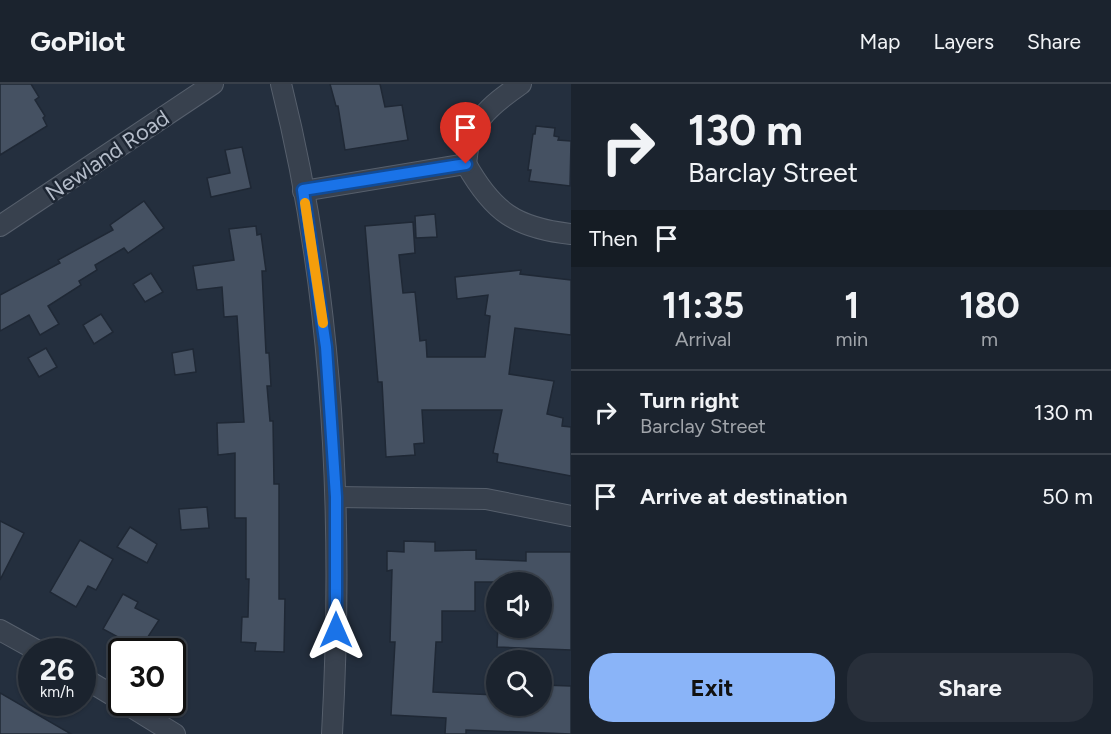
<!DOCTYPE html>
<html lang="en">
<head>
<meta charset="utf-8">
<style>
  :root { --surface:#1b232e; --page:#282f3a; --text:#f1f3f6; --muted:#a0a4aa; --line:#39404a; --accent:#8ab4f8 }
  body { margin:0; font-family:Figtree,sans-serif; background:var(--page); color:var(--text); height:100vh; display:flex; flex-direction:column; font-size:22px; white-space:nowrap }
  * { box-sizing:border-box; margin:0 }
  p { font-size:20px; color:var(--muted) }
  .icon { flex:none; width:33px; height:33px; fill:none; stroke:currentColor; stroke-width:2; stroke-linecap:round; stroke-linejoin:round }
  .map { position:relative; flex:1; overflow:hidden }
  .side { display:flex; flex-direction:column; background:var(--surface); width:540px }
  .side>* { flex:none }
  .hud { background:#1b232e; color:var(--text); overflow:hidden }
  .tools { position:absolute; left:486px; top:488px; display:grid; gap:12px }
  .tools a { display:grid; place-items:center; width:66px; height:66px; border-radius:50%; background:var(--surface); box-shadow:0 2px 4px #0004,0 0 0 2px var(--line); font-size:30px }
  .speed { position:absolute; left:18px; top:554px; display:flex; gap:12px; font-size:30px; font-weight:700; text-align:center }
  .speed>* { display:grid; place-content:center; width:78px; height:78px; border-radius:50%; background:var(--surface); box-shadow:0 2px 4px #0004,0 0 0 2px var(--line); line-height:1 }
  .speed small { font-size:15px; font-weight:400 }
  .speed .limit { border:3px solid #111; border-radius:9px; background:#fff; color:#111 }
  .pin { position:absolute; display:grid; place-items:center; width:51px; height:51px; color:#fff; margin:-62px -26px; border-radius:50% 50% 50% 0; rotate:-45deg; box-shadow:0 0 6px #0007 }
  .pin .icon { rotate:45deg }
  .me { position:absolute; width:66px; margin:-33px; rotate:0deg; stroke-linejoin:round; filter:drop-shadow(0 0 4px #0008) }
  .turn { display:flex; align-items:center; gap:21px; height:126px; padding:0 18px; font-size:27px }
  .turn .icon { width:78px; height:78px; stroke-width:2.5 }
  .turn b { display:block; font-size:42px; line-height:51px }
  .then { display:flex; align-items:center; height:57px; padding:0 18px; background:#0003; gap:12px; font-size:22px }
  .eta { display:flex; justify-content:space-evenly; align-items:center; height:102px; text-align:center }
  .eta b { font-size:36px; font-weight:700; line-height:42px }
  .cta { display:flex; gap:12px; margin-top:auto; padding:12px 18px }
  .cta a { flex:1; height:69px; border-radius:24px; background:var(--accent); color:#111; font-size:24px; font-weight:700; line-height:69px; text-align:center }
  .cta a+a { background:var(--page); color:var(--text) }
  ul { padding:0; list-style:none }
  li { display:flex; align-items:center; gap:18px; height:84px; padding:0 18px; border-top:2px solid var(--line) }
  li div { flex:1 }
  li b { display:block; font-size:22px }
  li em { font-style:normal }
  header { display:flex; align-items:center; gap:36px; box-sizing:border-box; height:84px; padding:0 30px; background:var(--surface); border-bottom:2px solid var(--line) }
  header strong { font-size:28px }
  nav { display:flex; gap:33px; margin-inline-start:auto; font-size:21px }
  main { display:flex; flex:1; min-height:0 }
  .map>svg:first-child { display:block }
  .building { fill:#455162; stroke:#1f2835; stroke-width:1.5 }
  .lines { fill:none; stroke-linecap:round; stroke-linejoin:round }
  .street-casing { stroke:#565f6c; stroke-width:22 }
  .street { stroke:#38414e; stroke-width:20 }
  .route-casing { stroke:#114b97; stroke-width:15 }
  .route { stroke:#1a73e8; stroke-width:10 }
  .slow { stroke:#f59e0b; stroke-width:10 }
  .labels { text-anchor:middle; stroke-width:5; stroke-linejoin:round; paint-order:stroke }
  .street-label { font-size:22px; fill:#b4bcc9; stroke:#1d2633 }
</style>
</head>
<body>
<header>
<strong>GoPilot</strong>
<nav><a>Map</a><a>Layers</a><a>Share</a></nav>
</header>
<main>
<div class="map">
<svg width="571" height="650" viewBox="0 0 571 650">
  <rect width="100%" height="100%" fill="#242f3e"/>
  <g class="building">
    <path d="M0 0H31L39 13 35 16 45 32 43 34 47 42 0 71Z"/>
    <path d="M330 0H380L385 23 402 21 408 56 345 66 338 22H336Z"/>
    <path d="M536 42 555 44 554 52 559 53 558 56 571 57 570 102 529 97 531 86H528L533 50H535Z"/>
    <path d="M242 63 251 104 211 113 207 94 230 89 225 66Z"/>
    <path d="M144 117 164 144 128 169 124 164 95 181 97 186 79 197 81 201 48 222 59 240 40 251 29 231 0 247V211L60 179 58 176 113 146 110 141Z"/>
    <path d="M435 130 437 153 416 154 415 132Z"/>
    <path d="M413 138 415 169 399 171 403 209 415 208 420 257 426 256 427 273H485L490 232 485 231 488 211 457 215 455 193 521 186 520 190 571 196V251L515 244 509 290 554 297 547 330 563 334 562 342 571 343V392L497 378 498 370 493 369 502 326H422L424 359 414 360 415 371 386 373 382 298H378L365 142Z"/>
    <path d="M256 142 257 151 261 150 266 187H262L266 269H269L271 302H267L270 337H273L274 400H279V515H285L284 568 255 567 256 559 241 558 242 533H248L249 495H246V434H235V369L218 371 217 339 244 338 237 232 224 233 222 203 197 206 193 182 234 176 229 145Z"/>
    <path d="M151 189 163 208 145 218 133 200Z"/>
    <path d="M101 230 113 248 94 260 83 241Z"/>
    <path d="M46 264 57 283 39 293 28 274Z"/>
    <path d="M193 265 196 288 175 291 172 269Z"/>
    <path d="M207 423 209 444 181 446 179 425Z"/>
    <path d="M0 437 24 449 0 496Z"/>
    <path d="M130 443 157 460 147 479 117 463Z"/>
    <path d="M80 456 113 475 96 506 88 502 76 523 50 508Z"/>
    <path d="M404 457 435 458V467L476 466V475L526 477V468H571V566L497 563 498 543H542V498H475V527H442V558H436L433 608 496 611V621H542V601L571 602V650L466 646V650H445L446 634 391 631 395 558H390L392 486 387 487V467L404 468Z"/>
    <path d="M123 510 138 518 135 524 159 536 140 565 103 545Z"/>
    <path d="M0 609 71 650H0Z"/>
  </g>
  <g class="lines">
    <defs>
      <g id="street">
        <path d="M281 0C334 211 344 433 332 650"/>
        <path d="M466 80C493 128 516 144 571 150"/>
        <path d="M466 80C469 38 488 23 521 0"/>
        <path d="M303 107 466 80"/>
        <path d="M0 142 213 0"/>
        <path d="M336 413 486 415 571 432"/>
        <path d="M0 546 38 567"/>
        <path d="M82 593 122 617"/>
        <path d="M123 618 175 650"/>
      </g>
    </defs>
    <use href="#street" class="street-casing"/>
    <use href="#street" class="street"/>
  </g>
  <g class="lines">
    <defs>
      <path id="route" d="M336 546V413L326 263 303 106 466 80"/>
    </defs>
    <use href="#route" class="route-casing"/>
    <use href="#route" class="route"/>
    <path class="slow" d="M305 119 323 239"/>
  </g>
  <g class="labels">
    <g class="street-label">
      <text transform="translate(107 71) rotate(-34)" y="8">Newland Road</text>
    </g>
  </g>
</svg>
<div class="tools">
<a><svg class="icon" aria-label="sound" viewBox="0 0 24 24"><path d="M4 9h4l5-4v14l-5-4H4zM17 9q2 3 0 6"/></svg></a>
<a><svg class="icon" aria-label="search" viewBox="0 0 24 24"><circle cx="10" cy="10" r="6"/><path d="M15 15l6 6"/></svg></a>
</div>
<div class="speed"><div>26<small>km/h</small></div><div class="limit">30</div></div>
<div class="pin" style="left:466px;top:80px;background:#d93025"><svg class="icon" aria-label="arrive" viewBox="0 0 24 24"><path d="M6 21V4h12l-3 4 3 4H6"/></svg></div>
<svg class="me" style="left:336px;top:546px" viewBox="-20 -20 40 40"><path d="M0-17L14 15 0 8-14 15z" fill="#1a73e8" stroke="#fff" stroke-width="4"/></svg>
</div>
<section class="side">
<div class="hud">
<div class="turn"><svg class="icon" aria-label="right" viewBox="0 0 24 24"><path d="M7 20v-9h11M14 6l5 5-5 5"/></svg><div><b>130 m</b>Barclay Street</div></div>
<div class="then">Then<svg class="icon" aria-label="arrive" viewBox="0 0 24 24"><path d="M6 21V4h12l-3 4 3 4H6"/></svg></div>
</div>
<div class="eta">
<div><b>11:35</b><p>Arrival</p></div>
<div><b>1</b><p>min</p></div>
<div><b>180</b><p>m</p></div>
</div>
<ul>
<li><svg class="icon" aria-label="right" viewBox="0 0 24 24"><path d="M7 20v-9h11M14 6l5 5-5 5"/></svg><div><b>Turn right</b><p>Barclay Street</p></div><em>130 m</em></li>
<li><svg class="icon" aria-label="arrive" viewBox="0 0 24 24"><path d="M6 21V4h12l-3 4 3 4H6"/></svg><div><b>Arrive at destination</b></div><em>50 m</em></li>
</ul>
<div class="cta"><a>Exit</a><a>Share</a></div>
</section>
</main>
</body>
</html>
